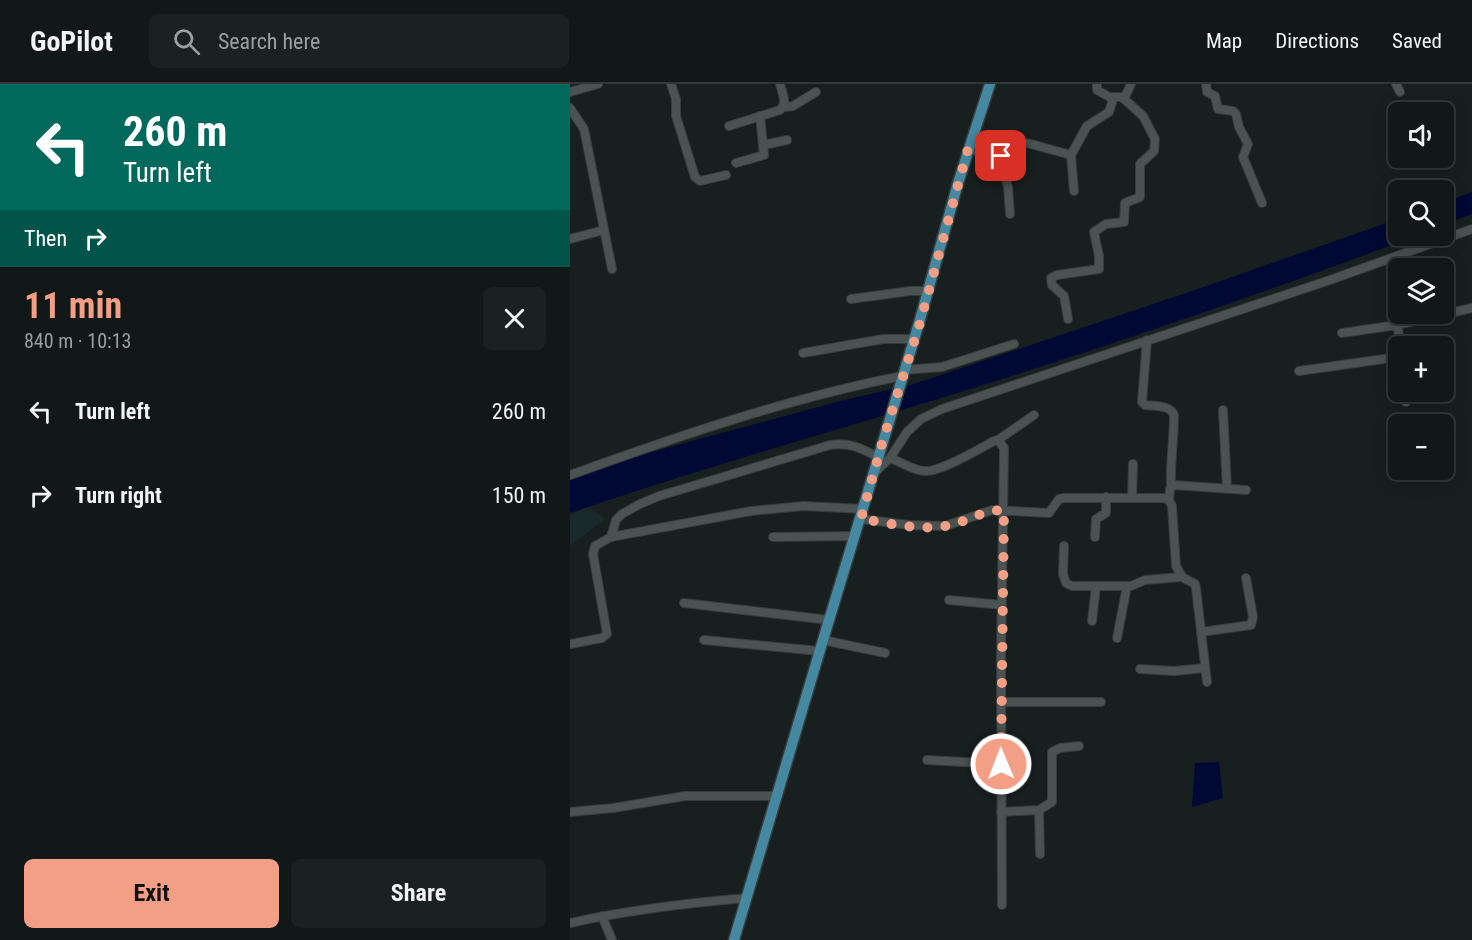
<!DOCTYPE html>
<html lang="en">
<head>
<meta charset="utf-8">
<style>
  :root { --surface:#121717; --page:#1b2020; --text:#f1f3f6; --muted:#9c9fa1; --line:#313636; --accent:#f39f85 }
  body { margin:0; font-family:"Roboto Condensed",sans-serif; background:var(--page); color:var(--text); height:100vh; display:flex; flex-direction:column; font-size:22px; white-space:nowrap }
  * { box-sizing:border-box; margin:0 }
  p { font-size:20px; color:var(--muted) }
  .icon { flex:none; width:33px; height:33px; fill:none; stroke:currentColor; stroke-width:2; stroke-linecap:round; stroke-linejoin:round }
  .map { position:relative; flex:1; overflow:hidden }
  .sheet { display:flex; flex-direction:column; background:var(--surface); width:570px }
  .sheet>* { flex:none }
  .top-card { background:#00695c; color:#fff; overflow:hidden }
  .fabs { position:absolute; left:818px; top:18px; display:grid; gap:12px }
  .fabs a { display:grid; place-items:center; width:66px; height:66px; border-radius:9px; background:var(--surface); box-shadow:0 3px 15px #0003,0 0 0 2px var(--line); font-size:30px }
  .pin { position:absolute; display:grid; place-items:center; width:51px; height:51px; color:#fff; margin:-26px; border-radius:12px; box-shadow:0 3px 9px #0006 }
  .me { position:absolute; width:66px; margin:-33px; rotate:359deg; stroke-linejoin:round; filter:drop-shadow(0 0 4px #0008) }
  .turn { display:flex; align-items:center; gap:21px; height:126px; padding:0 24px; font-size:27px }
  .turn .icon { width:78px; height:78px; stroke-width:2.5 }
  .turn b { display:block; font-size:42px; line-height:51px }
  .then { display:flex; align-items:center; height:57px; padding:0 24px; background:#0003; gap:12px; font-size:22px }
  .round { display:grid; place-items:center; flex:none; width:63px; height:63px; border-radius:9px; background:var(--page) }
  .overview { display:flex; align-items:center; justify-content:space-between; height:102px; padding:0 24px }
  h1 { font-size:36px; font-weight:700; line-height:45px; color:var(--accent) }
  .button { display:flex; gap:12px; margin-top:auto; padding:12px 24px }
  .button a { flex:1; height:69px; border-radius:9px; background:var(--accent); color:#111; font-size:24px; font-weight:700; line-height:69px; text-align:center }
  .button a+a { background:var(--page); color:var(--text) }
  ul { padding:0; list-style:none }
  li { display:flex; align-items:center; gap:18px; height:84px; padding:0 24px }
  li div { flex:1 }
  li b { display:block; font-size:22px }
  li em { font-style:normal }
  header { display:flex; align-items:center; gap:36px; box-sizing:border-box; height:84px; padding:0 30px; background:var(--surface); border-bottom:2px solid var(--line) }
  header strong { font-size:28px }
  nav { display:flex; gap:33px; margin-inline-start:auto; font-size:21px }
  .search { width:420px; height:54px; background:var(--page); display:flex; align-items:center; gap:15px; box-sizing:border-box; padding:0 21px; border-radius:9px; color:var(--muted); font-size:22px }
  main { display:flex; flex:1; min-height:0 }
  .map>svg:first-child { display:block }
  .built { fill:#1a2929 }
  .water { fill:#000933 }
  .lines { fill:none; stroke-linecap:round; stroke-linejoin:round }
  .minor-casing { stroke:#373c3c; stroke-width:10 }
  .major-casing { stroke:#373c3c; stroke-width:13 }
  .minor { stroke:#4a5252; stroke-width:8 }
  .major { stroke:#4488a1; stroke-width:10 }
  .route { stroke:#f39f85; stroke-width:10; stroke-dasharray:0 18 }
</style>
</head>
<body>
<header>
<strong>GoPilot</strong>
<div class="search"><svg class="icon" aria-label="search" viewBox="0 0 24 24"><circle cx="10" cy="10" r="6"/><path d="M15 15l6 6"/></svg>Search here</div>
<nav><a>Map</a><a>Directions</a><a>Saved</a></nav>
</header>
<main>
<section class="sheet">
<div class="top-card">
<div class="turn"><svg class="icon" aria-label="left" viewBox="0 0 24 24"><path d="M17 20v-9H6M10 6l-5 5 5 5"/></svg><div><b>260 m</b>Turn left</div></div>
<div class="then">Then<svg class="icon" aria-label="right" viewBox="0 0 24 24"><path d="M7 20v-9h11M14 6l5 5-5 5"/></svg></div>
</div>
<div class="overview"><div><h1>11 min</h1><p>840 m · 10:13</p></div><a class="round"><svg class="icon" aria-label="close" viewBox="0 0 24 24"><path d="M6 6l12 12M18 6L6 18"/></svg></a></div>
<ul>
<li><svg class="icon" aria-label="left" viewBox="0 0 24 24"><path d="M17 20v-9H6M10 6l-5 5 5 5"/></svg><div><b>Turn left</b></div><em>260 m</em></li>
<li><svg class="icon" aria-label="right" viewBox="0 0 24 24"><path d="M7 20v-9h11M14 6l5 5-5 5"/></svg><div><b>Turn right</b></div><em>150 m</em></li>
</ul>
<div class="button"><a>Exit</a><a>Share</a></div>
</section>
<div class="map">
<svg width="902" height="856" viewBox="0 0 902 856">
  <rect width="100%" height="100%" fill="#181f1f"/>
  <path class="built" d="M19 423 35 435 0 462V431Z"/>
  <g class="water">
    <path d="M902 108V130L873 141V119Z"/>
    <path d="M828 135V152H846C716 201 584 246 451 289 301 337 149 378 0 429V396L71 371 270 317 344 300 619 208Z"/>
    <path d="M649 678 653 714 622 723 625 679Z"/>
  </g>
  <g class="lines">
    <defs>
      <g id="minor">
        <path d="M101 0 106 15V32L125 93 130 97 156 91"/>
        <path d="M636 0 637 8 645 12 648 25 663 27 666 30 669 43 678 60 673 73 692 119"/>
        <path d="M826 0 830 8"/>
        <path d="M0 8 28 0"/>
        <path d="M554 15 561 0"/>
        <path d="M214 23 223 22 246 8"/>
        <path d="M0 24 14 45 42 185"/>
        <path d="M159 42 210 26C218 19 212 9 210 0"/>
        <path d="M457 59 501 71"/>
        <path d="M194 61 217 56"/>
        <path d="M398 65 431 72 438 103 440 130"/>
        <path d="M166 79 194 71 190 32"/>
        <path d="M504 107 501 71 517 42 539 28 543 15 527 6V0"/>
        <path d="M0 155 34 146"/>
        <path d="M820 176 830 262"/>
        <path d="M281 215 340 207H359"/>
        <path d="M498 235 494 212 482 201 481 194 487 191 529 185V172L524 148 536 140 554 138 555 119 570 113V80L584 67 585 55 573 32 552 13H542"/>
        <path d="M772 249 827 241 902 224"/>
        <path d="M577 256 572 318 575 321C585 322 600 321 604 331 604 355 600 378 601 402"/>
        <path d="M233 269 313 255H344"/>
        <path d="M334 286 372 283 444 260"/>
        <path d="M729 287 828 273"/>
        <path d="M835 308 836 318"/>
        <path d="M653 326 657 404"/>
        <path d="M428 356 464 331"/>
        <path d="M320 374C331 378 344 387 355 387 371 388 409 365 424 357L428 356 434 364 431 574 432 821"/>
        <path d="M304 389 320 374 337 348 351 335 372 325 760 196 902 145"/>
        <path d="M0 391C109 352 219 314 332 292"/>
        <path d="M562 414 563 380"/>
        <path d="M599 416 600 405 604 401 676 406"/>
        <path d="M291 435 339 441 375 442 422 426 479 429 489 415 494 414H593L599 416 602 422 606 482 612 493 625 500 626 504 637 598"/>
        <path d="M41 453 46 436 52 430 70 420 89 412 260 361C279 358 291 364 308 373"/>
        <path d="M203 453 285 452"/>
        <path d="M525 453 526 435 536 429V413"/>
        <path d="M494 462 493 490 496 499 502 502H561L575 496 612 493"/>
        <path d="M379 516 432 521"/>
        <path d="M114 519 259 536"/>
        <path d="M522 537 526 502"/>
        <path d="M631 548 681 541 683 533 676 494"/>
        <path d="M547 554 557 502"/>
        <path d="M134 556 249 567"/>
        <path d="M253 556 315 569"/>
        <path d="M0 560 32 554 37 550 23 470 25 462 41 453 181 427 233 422 294 425"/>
        <path d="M570 585 604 587 635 584"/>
        <path d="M431 618H531"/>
        <path d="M357 676 431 680"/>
        <path d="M469 726 470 770"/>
        <path d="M0 728 43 724 115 712H207"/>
        <path d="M431 728 469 726 482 718V668L490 664 509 662"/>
        <path d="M32 832 42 856"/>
        <path d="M0 839C58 826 117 819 177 814"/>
      </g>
      <path id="major" d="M164 856 253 556 349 239 388 99 420 0"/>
    </defs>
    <use href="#minor" class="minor-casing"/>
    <use href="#major" class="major-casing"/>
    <use href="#minor" class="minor"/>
    <use href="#major" class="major"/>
  </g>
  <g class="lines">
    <path class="route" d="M431 72 398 65 350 239 313 356 291 435C319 439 352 448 380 441 399 437 413 426 434 426L431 680"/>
  </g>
</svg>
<div class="fabs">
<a><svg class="icon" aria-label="sound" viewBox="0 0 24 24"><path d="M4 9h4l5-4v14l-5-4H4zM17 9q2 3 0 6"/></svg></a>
<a><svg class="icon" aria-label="search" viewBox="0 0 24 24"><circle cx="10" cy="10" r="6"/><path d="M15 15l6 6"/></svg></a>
<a><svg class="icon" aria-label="layers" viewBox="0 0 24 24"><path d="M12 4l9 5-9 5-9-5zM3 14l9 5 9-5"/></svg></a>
<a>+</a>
<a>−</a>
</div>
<div class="pin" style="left:431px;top:72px;background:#d93025"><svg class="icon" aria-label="arrive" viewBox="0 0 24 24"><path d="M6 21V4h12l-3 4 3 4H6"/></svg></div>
<svg class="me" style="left:431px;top:680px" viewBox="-20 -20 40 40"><circle r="17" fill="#f39f85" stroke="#fff" stroke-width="3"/><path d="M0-11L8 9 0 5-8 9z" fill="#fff"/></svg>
</div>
</main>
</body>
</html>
